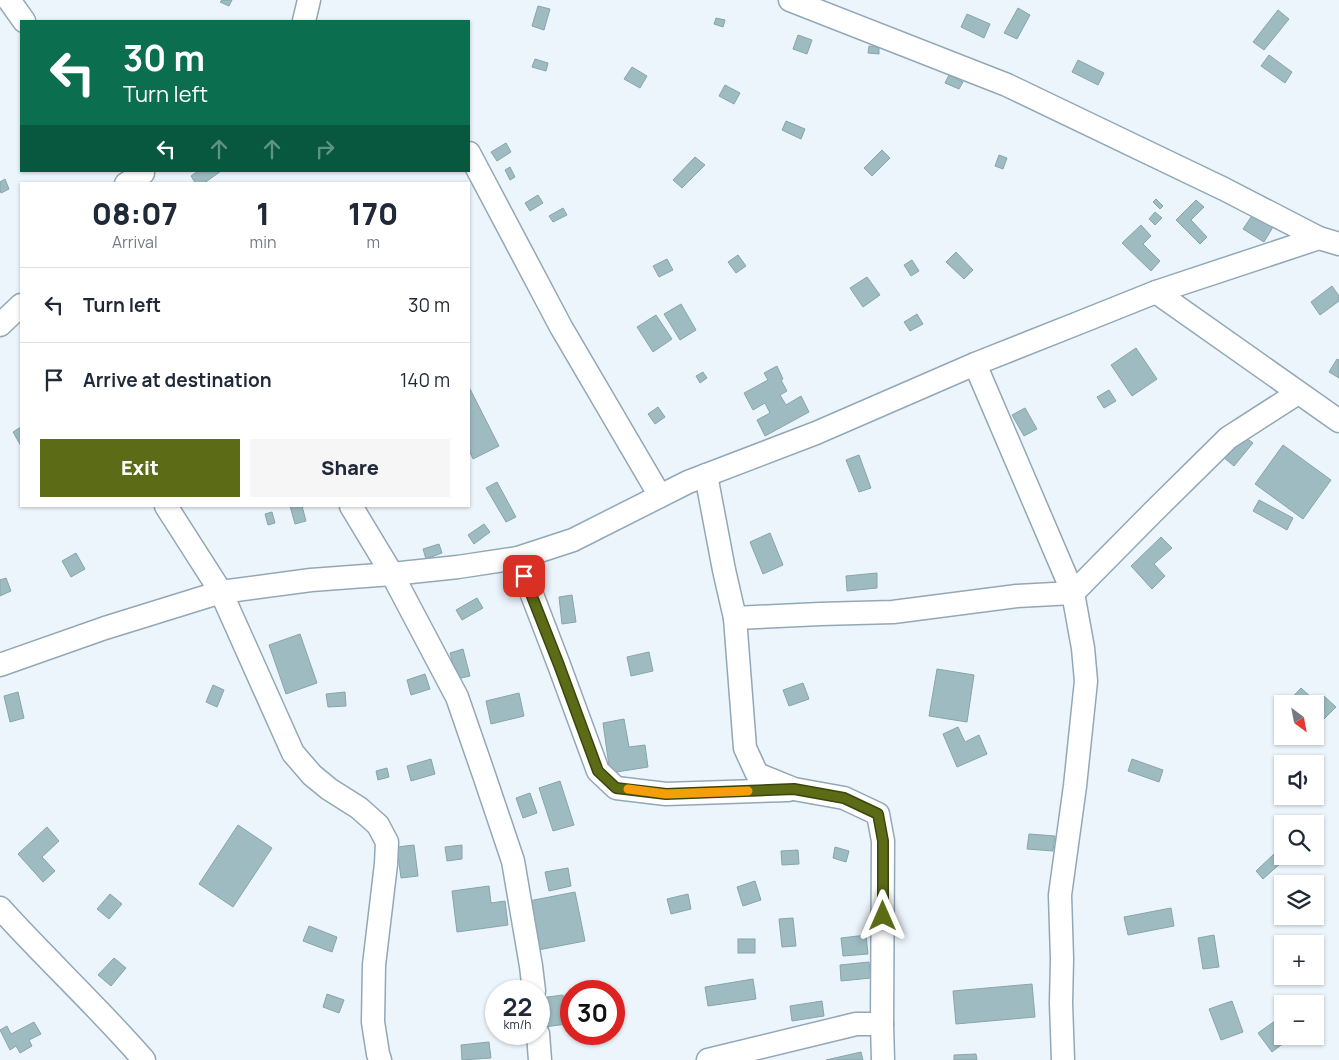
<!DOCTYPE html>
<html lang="en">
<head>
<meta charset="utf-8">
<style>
  :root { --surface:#fff; --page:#f6f6f7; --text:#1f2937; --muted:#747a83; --line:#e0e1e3; --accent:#5b6b16 }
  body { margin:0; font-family:Manrope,sans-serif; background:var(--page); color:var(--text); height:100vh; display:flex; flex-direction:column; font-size:19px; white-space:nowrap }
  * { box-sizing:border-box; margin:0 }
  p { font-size:16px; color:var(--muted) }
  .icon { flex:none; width:28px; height:28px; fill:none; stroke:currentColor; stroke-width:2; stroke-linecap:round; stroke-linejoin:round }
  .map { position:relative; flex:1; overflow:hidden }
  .details { position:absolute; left:20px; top:182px; width:450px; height:325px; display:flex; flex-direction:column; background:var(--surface); border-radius:0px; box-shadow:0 1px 4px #0004 }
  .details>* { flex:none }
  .top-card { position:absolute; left:20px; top:20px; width:450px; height:152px; border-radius:0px; box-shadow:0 1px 4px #0004; background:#0b6e4f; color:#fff; overflow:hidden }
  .needle { width:32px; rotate:148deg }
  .buttons { position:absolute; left:1274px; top:695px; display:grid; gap:10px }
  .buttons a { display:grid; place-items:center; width:50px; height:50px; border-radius:0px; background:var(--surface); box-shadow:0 1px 4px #0004; font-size:25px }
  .speed { position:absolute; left:485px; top:980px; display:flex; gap:10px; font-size:25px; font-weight:700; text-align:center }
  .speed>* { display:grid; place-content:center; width:65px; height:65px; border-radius:50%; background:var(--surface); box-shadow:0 1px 4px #0004; line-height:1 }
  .speed small { font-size:12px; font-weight:400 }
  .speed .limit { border:8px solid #d22; background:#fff; color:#111 }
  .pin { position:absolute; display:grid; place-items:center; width:42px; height:42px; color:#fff; margin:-21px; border-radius:10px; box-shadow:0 2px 8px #0006 }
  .me { position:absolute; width:55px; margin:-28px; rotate:0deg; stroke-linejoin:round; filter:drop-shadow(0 0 4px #0008) }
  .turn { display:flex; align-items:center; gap:18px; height:105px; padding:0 20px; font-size:22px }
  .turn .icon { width:65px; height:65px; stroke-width:2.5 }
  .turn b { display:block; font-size:35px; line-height:42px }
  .lanes { display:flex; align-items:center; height:48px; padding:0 20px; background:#0003; justify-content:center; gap:25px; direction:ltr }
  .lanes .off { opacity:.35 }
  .eta { display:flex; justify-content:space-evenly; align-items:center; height:85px; text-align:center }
  .eta b { font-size:30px; font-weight:800; line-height:35px }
  .primary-button { display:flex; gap:10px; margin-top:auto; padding:10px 20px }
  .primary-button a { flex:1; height:58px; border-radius:0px; background:var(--accent); color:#fff; font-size:20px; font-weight:800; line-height:58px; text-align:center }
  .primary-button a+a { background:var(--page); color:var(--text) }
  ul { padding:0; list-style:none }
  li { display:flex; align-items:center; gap:15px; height:75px; padding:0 20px; border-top:1px solid var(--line) }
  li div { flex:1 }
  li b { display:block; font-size:19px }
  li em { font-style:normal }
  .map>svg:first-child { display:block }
  .building { fill:#9ebbc2; stroke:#88a5ac }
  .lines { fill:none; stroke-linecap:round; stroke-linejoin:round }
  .street-casing { stroke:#92a8b7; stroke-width:25 }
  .street { stroke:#fff; stroke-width:22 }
  .route-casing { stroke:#3b460e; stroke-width:12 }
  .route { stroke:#5b6b16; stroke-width:9 }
  .slow { stroke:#f59e0b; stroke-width:9 }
</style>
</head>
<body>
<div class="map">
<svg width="1339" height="1060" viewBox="0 0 1339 1060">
  <rect width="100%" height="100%" fill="#ecf5fc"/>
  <g class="building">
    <path d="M222 0H232L229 6 220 2Z"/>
    <path d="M538 6 550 9 544 30 532 26Z"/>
    <path d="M1018 8 1030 15 1017 39 1004 33Z"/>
    <path d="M1278 10 1289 19 1264 50 1253 42Z"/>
    <path d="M967 14 990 24 984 38 961 27Z"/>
    <path d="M716 18 725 20 723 27 714 24Z"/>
    <path d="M798 35 812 40 807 54 793 49Z"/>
    <path d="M869 46 879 47V54L868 53Z"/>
    <path d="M1269 55 1292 72 1285 83 1261 66Z"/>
    <path d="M535 59 548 63 546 71 532 67Z"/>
    <path d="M1078 60 1104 73 1098 85 1072 72Z"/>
    <path d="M632 67 647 76 640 88 624 79Z"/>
    <path d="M949 75 963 82 959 89 945 83Z"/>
    <path d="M725 85 740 93 734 104 719 96Z"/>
    <path d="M786 121 805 129 801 139 782 130Z"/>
    <path d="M506 143 511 152 497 161 491 152Z"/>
    <path d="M882 150 890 158 872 176 864 168Z"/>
    <path d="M999 155 1007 158 1003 169 995 166Z"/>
    <path d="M695 157 705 165 682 188 673 180Z"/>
    <path d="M510 167 515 177 510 180 505 170Z"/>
    <path d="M198 171H221L203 184H196L191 176Z"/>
    <path d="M5 179 9 189 1 193 0 190V182Z"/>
    <path d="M538 195 543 203 530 211 525 203Z"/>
    <path d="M1156 199 1163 206 1160 209 1153 202Z"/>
    <path d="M1196 200 1204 207 1191 220 1207 237 1200 244 1176 220Z"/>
    <path d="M563 208 567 215 553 222 549 216Z"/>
    <path d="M1155 212 1162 218 1155 225 1149 219Z"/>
    <path d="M1253 214 1273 227 1264 242 1243 229Z"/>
    <path d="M1141 225 1151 236 1143 244 1160 261 1151 271 1122 243Z"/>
    <path d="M956 252 973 270 964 279 946 262Z"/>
    <path d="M738 255 746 266 736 273 728 262Z"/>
    <path d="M667 259 673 270 659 277 653 266Z"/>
    <path d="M912 260 919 271 911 276 904 265Z"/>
    <path d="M867 277 880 295 863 307 850 288Z"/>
    <path d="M1332 286 1339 296V301L1320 315 1311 302Z"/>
    <path d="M681 304 696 330 680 340 664 314Z"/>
    <path d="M917 314 923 324 910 331 904 322Z"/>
    <path d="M656 315 672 339 653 352 637 327Z"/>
    <path d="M1136 348 1157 379 1132 396 1111 365Z"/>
    <path d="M1337 359 1339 360V378L1329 372Z"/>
    <path d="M777 366 783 379 781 380 787 391 780 395 786 405 801 396 809 412 765 436 757 420 770 413 765 403 753 410 744 393 768 380 764 373Z"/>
    <path d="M703 372 707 378 700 383 696 376Z"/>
    <path d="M469 387 499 446 473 459 469 450Z"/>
    <path d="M1109 390 1116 401 1104 408 1097 397Z"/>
    <path d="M658 407 665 417 655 424 648 414Z"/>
    <path d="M1025 408 1037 429 1024 436 1012 415Z"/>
    <path d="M21 427V446L13 432Z"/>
    <path d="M1241 434 1253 443 1234 466 1223 457Z"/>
    <path d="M1283 445 1331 480 1303 519 1255 484Z"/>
    <path d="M859 455 871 488 859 492 846 460Z"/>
    <path d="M497 482 516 517 506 522 486 488Z"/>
    <path d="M1259 500 1293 518 1287 530 1253 511Z"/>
    <path d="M290 506H302L306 521 295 524Z"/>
    <path d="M272 512 275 523 268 525 265 514Z"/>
    <path d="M484 524 490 532 474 544 468 535Z"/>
    <path d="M770 533 783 565 763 574 750 542Z"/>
    <path d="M1161 537 1172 548 1154 564 1165 576 1152 589 1131 566Z"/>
    <path d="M439 544 442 553 426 559 423 549Z"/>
    <path d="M76 553 85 569 71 577 62 561Z"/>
    <path d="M877 573V588L847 591 846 576Z"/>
    <path d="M6 578 11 591 0 596V580Z"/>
    <path d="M572 595 576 622 562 624 559 597Z"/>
    <path d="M477 598 483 608 462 620 456 610Z"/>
    <path d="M300 634 317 683 286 694 269 645Z"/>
    <path d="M463 649 470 676 457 679 450 653Z"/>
    <path d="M649 652 653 671 631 676 627 657Z"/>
    <path d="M937 669 974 675 967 722 929 716Z"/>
    <path d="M425 674 430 689 411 695 407 680Z"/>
    <path d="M803 683 809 699 789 706 783 690Z"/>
    <path d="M213 685 224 690 217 707 206 702Z"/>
    <path d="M1301 688 1312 698 1306 704H1286Z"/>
    <path d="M18 692 24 718 10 722 4 696Z"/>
    <path d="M345 692 346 706 328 707 326 694Z"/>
    <path d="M519 693 524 716 491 724 486 701Z"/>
    <path d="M1324 696 1336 707 1318 725 1315 723V705Z"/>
    <path d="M624 719 629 747 645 745 648 767 610 773 603 723Z"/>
    <path d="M958 727 965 742 979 735 987 754 957 767 943 734Z"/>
    <path d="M431 759 435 774 411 781 407 766Z"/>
    <path d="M1132 759 1163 770 1159 782 1128 771Z"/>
    <path d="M387 768 389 777 378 780 376 771Z"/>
    <path d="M560 781 574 825 553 831 539 788Z"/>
    <path d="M530 793 537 813 523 818 516 798Z"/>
    <path d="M238 825 272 848 233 907 199 884Z"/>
    <path d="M47 827 59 841 42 857 55 871 43 882 18 854Z"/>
    <path d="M1029 834 1055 836 1053 851 1027 849Z"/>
    <path d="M414 845 418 876 401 878 397 847Z"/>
    <path d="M462 845V859L447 861 445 847Z"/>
    <path d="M835 847 849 851 846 862 833 858Z"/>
    <path d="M798 850 799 864 782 865 781 851Z"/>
    <path d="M1274 854 1282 862 1263 879 1256 871Z"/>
    <path d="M568 868 571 886 549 891 545 872Z"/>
    <path d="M755 881 761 900 743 906 737 887Z"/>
    <path d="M489 886 491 903 505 901 508 925 457 932 452 891Z"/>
    <path d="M575 892 585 941 538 950 529 901Z"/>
    <path d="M110 894 122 904 109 919 97 909Z"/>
    <path d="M688 894 691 909 671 914 667 899Z"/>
    <path d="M1171 908 1174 926 1128 935 1124 917Z"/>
    <path d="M1283 916H1302L1294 925Z"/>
    <path d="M793 918 796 946 782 947 779 919Z"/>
    <path d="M309 926 337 937 332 952 303 941Z"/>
    <path d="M866 935 868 954 843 956 841 938Z"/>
    <path d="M1214 935 1219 967 1203 969 1198 938Z"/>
    <rect x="738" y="939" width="17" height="14"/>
    <path d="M114 958 126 968 111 986 98 975Z"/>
    <path d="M869 962 871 978 841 981 840 965Z"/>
    <path d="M753 979 756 999 708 1006 705 987Z"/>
    <path d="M1032 984 1035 1017 956 1024 953 991Z"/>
    <path d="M327 994 344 1000 339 1013 323 1007Z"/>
    <path d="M563 995 567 1024 544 1027 540 998Z"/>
    <path d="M822 1001 824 1016 792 1021 790 1006Z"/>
    <path d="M1232 1001 1243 1032 1221 1040 1209 1009Z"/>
    <path d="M1275 1021 1282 1031V1036H1286L1289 1039 1272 1052 1258 1033Z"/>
    <path d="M34 1022 41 1034 29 1040 32 1046 20 1053 16 1046 10 1050 0 1030 7 1026 11 1034Z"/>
    <path d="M489 1042 491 1058 462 1060 461 1045Z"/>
    <path d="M861 1052 863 1060H826Z"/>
    <path d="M976 1054 977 1060H954V1055Z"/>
  </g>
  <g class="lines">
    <defs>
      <g id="street">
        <path d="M9 0 24 21"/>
        <path d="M790 0 1007 85 1224 189 1319 238 1339 244"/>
        <path d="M304 21 309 0"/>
        <path d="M469 153 561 327 660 496"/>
        <path d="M126 184 143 173 142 171"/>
        <path d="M1156 292 1339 421"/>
        <path d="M0 325 21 305"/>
        <path d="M975 364 1073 593 1083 648 1086 681 1075 786 1060 895 1062 959 1061 1003 1063 1060"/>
        <path d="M706 475 724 570 735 618 820 614 893 612 1017 596 1073 593 1153 512 1228 438 1298 393"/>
        <path d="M166 506 221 592 293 753 312 775 329 789 359 808 378 825 387 842 386 864 374 965 373 1022 378 1054 380 1060"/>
        <path d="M351 506 392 574 457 697 484 775 513 861 531 966 534 991"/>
        <path d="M518 558 559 665 598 771 616 788 666 794 788 790"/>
        <path d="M735 618 745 748 757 774 794 789 844 798 878 814 883 841 882 1024"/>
        <path d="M0 665 105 628 221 592 311 580 392 574 458 567 518 558 573 540 688 482 816 433 975 364 1081 322 1156 292 1319 238"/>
        <path d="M0 908C47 960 98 1007 144 1060"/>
        <path d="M538 1034 540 1060"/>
        <path d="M708 1060 856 1024H882L883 1060"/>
      </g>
    </defs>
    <use href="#street" class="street-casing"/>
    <use href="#street" class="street"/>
  </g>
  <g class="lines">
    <defs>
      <path id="route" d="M524 576 559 665 598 771 616 788 666 794 794 789 844 798 878 814 883 841V916"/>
    </defs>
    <use href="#route" class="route-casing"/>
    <use href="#route" class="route"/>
    <path class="slow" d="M628 789 666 794 748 791"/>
  </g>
</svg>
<div class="buttons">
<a><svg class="needle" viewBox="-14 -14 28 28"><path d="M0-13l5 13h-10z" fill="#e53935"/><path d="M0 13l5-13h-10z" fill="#747a83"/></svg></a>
<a><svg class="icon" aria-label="sound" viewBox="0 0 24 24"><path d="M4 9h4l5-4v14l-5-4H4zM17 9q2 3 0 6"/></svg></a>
<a><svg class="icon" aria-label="search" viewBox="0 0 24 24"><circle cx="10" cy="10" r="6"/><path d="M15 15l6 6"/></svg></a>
<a><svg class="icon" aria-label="layers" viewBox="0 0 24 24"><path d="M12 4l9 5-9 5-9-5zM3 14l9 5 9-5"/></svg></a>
<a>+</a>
<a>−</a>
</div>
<div class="speed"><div>22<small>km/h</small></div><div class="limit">30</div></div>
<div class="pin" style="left:524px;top:576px;background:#d93025"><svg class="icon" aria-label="arrive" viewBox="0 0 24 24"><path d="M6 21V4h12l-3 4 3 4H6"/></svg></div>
<svg class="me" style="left:883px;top:916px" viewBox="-20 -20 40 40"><path d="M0-17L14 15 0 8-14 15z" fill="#5b6b16" stroke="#fff" stroke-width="4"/></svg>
<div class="top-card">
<div class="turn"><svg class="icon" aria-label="left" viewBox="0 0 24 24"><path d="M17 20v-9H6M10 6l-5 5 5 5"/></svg><div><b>30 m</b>Turn left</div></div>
<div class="lanes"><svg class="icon" aria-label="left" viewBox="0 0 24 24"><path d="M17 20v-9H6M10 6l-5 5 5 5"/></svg><svg class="icon off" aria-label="ahead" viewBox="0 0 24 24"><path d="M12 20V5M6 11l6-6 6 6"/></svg><svg class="icon off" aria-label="ahead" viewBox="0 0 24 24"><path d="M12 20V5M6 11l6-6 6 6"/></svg><svg class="icon off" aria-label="right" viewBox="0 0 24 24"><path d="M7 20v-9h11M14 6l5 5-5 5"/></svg></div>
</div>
<section class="details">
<div class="eta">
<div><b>08:07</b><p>Arrival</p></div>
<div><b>1</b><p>min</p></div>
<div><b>170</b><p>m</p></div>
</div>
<ul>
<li><svg class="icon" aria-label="left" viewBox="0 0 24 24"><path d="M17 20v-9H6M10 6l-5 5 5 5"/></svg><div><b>Turn left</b></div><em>30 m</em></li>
<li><svg class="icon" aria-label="arrive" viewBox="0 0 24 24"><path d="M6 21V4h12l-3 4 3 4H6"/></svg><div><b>Arrive at destination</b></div><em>140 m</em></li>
</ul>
<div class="primary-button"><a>Exit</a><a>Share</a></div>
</section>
</div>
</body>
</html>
